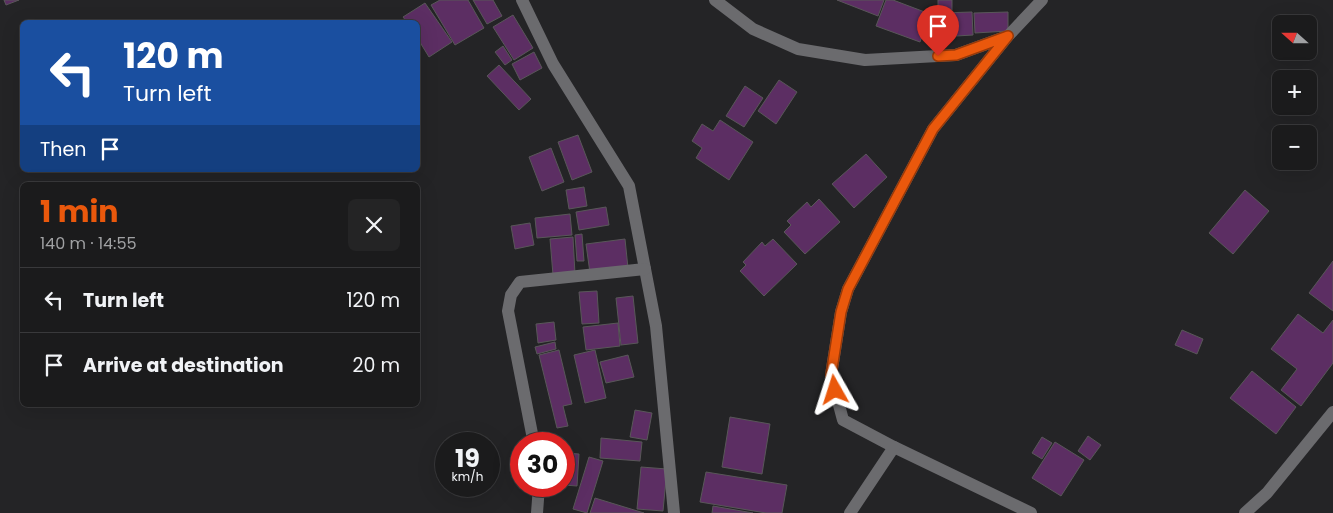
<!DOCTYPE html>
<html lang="en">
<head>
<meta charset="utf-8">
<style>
  :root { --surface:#1b1b1c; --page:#242425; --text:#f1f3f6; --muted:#a0a1a3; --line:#39393b; --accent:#ea580c }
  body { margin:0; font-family:Poppins,sans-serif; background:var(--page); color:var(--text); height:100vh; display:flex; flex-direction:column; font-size:19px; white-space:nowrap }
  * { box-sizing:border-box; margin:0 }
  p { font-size:16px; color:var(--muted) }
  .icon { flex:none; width:28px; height:28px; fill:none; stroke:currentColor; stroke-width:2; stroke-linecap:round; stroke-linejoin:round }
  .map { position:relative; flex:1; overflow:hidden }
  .details { position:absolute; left:20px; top:182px; width:400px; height:225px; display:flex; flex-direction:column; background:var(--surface); border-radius:8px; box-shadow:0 5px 20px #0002,0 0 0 1px var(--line) }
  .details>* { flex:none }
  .top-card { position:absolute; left:20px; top:20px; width:400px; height:152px; border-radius:8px; box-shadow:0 5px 20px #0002,0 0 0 1px var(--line); background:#1a4fa0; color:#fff; overflow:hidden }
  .needle { width:32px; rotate:291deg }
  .controls { position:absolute; left:1272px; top:15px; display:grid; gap:10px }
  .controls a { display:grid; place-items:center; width:45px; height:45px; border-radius:8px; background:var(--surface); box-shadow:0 5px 20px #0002,0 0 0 1px var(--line); font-size:25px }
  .speed { position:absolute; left:435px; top:432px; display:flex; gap:10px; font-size:25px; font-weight:700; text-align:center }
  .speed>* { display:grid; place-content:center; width:65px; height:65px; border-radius:50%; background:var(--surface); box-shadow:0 5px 20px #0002,0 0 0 1px var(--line); line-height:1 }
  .speed small { font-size:12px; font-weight:400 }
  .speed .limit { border:8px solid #d22; background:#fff; color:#111 }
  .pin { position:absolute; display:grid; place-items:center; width:42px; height:42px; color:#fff; margin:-51px -21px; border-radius:50% 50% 50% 0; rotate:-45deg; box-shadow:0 0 5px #0007 }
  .pin .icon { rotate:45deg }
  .me { position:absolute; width:55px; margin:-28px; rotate:354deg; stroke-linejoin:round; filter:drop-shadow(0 0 4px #0008) }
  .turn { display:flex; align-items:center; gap:18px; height:105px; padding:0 20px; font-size:22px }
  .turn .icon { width:65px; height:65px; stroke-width:2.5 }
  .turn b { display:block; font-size:35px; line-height:42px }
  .then { display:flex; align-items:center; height:48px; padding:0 20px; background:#0003; gap:10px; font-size:19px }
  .round { display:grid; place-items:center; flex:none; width:52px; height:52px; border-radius:8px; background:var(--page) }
  .overview { display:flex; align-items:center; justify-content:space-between; height:85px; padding:0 20px }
  h1 { font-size:30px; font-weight:700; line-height:38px; color:var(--accent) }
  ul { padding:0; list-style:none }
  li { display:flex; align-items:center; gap:15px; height:65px; padding:0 20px; border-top:1px solid var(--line) }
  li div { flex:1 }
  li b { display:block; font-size:19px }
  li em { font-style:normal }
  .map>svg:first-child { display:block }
  .building { fill:#5c2e63; stroke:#595759 }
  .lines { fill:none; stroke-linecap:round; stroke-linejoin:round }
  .street { stroke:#6b6b6e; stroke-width:12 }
  .route-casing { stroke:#983908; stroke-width:12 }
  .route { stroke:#ea580c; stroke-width:9 }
</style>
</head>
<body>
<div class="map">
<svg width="1333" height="513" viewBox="0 0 1333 513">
  <rect width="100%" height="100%" fill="#242426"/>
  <g class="building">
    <path d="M4 0H19L6 5Z"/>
    <path d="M440 0H468L484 28 455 45 431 5Z"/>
    <path d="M473 0H493L502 16 487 24Z"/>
    <path d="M837 0H884L878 16Z"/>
    <path d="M886 0H893L930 14 920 42 876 26Z"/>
    <rect x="938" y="0" width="14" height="10"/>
    <path d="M425 3 452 42 429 57 418 39V22H407L403 17Z"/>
    <path d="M972 12 973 35 940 37V13Z"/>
    <path d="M1008 12V31L975 33 974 13Z"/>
    <path d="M513 15 533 48 514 60 493 27Z"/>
    <path d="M503 46 512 60 505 65 495 52Z"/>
    <path d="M534 52 542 68 520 80 512 64Z"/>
    <path d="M499 65 531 99 519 110 487 76Z"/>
    <path d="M779 80 797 92 776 124 758 111Z"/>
    <path d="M745 86 763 98 744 127 726 116Z"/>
    <path d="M720 120 753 142 729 180 696 158 702 148 692 141 702 124 713 131Z"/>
    <path d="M578 135 592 172 572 180 558 142Z"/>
    <path d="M551 148 564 182 542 191 529 157Z"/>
    <path d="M866 154 887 177 854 208 832 184Z"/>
    <path d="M584 187 587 206 569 209 566 190Z"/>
    <path d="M1245 190 1269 211 1233 254 1209 233Z"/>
    <path d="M819 199 840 222 805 254 784 232 791 225 787 221 807 202 811 207Z"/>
    <path d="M606 207 609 225 579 230 576 212Z"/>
    <path d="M570 214 572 235 537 238 535 218Z"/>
    <path d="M530 223 534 245 515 249 511 226Z"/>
    <path d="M582 234 584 261H577L575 235Z"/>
    <path d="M573 237 575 274 553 275 550 239Z"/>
    <path d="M625 239 628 268 590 273 586 244Z"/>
    <path d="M773 239 797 264 764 296 740 271 746 265 743 262 762 242 765 246Z"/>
    <path d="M1333 261V311L1309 293Z"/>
    <path d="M597 291 599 323 582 324 579 292Z"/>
    <path d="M633 296 638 343 621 345 616 298Z"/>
    <path d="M1298 314 1323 333 1333 320V363L1301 406 1281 390 1297 369 1271 349Z"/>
    <path d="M554 322 556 340 538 343 536 324Z"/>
    <path d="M618 323 620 346 586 350 583 327Z"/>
    <path d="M1182 330 1203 339 1197 354 1175 345Z"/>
    <path d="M555 342 556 349 537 354 535 347Z"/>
    <path d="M559 350 572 404 563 406 568 426 557 428 539 355Z"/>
    <path d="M595 350 606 398 585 403 574 355Z"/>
    <path d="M628 355 634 377 606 383 600 362Z"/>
    <path d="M1252 371 1296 407 1276 434 1230 398Z"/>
    <path d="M635 410 652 413 647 440 630 437Z"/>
    <path d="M730 417 770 424 762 474 722 467Z"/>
    <path d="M1088 436 1101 445 1090 460 1078 451Z"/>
    <path d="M1042 437 1052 443 1042 459 1032 453Z"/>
    <path d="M601 438 642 442 640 461 600 458Z"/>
    <path d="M1055 442 1084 460 1061 496 1032 478Z"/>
    <path d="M564 453 579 454 577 486 564 485Z"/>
    <path d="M589 457 603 461 587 513 573 509Z"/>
    <path d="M641 467 667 469 663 511 637 509Z"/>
    <path d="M706 472 787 485 782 513H766L700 502Z"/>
    <path d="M595 498 644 513H590Z"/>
    <path d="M713 506 753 513H712Z"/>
  </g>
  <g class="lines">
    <g class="street">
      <path d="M522 0 553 64 629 186 656 326 674 513"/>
      <path d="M715 0 753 29 798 49 865 60 956 55 1008 36 1042 0"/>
      <path d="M534 444 508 311 511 295 520 282 645 269"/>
      <path d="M894 447 1031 513"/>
      <path d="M537 513 539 486"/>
      <path d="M850 513 894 447 843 420 831 375 841 312 848 289 933 129 1008 36"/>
      <path d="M1245 513 1267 493 1333 412"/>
    </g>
  </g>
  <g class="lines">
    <defs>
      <path id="route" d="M835 390 831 375 841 312 848 289 933 129 1008 36 956 55 938 56"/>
    </defs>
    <use href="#route" class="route-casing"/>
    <use href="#route" class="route"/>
  </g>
</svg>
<div class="controls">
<a><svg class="needle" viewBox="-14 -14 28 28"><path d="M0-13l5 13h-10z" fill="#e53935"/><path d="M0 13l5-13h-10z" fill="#a0a1a3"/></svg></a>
<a>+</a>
<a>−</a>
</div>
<div class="speed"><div>19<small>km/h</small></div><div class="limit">30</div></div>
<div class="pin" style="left:938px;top:56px;background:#d93025"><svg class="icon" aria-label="arrive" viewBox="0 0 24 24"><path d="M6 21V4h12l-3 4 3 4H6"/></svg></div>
<svg class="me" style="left:835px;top:390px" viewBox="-20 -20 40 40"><path d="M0-17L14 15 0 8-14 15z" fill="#ea580c" stroke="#fff" stroke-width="4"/></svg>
<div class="top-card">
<div class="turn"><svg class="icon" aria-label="left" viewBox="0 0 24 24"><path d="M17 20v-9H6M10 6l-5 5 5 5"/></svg><div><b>120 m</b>Turn left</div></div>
<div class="then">Then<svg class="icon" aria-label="arrive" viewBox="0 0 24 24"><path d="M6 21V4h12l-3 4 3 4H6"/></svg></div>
</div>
<section class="details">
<div class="overview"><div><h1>1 min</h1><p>140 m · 14:55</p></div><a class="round"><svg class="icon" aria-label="close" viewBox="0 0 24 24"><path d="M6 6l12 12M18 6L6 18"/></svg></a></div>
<ul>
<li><svg class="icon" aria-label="left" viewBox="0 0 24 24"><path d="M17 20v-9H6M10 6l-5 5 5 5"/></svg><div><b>Turn left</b></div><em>120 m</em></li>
<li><svg class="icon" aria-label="arrive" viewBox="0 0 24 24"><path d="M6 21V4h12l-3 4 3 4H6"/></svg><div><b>Arrive at destination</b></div><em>20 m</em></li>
</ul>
</section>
</div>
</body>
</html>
